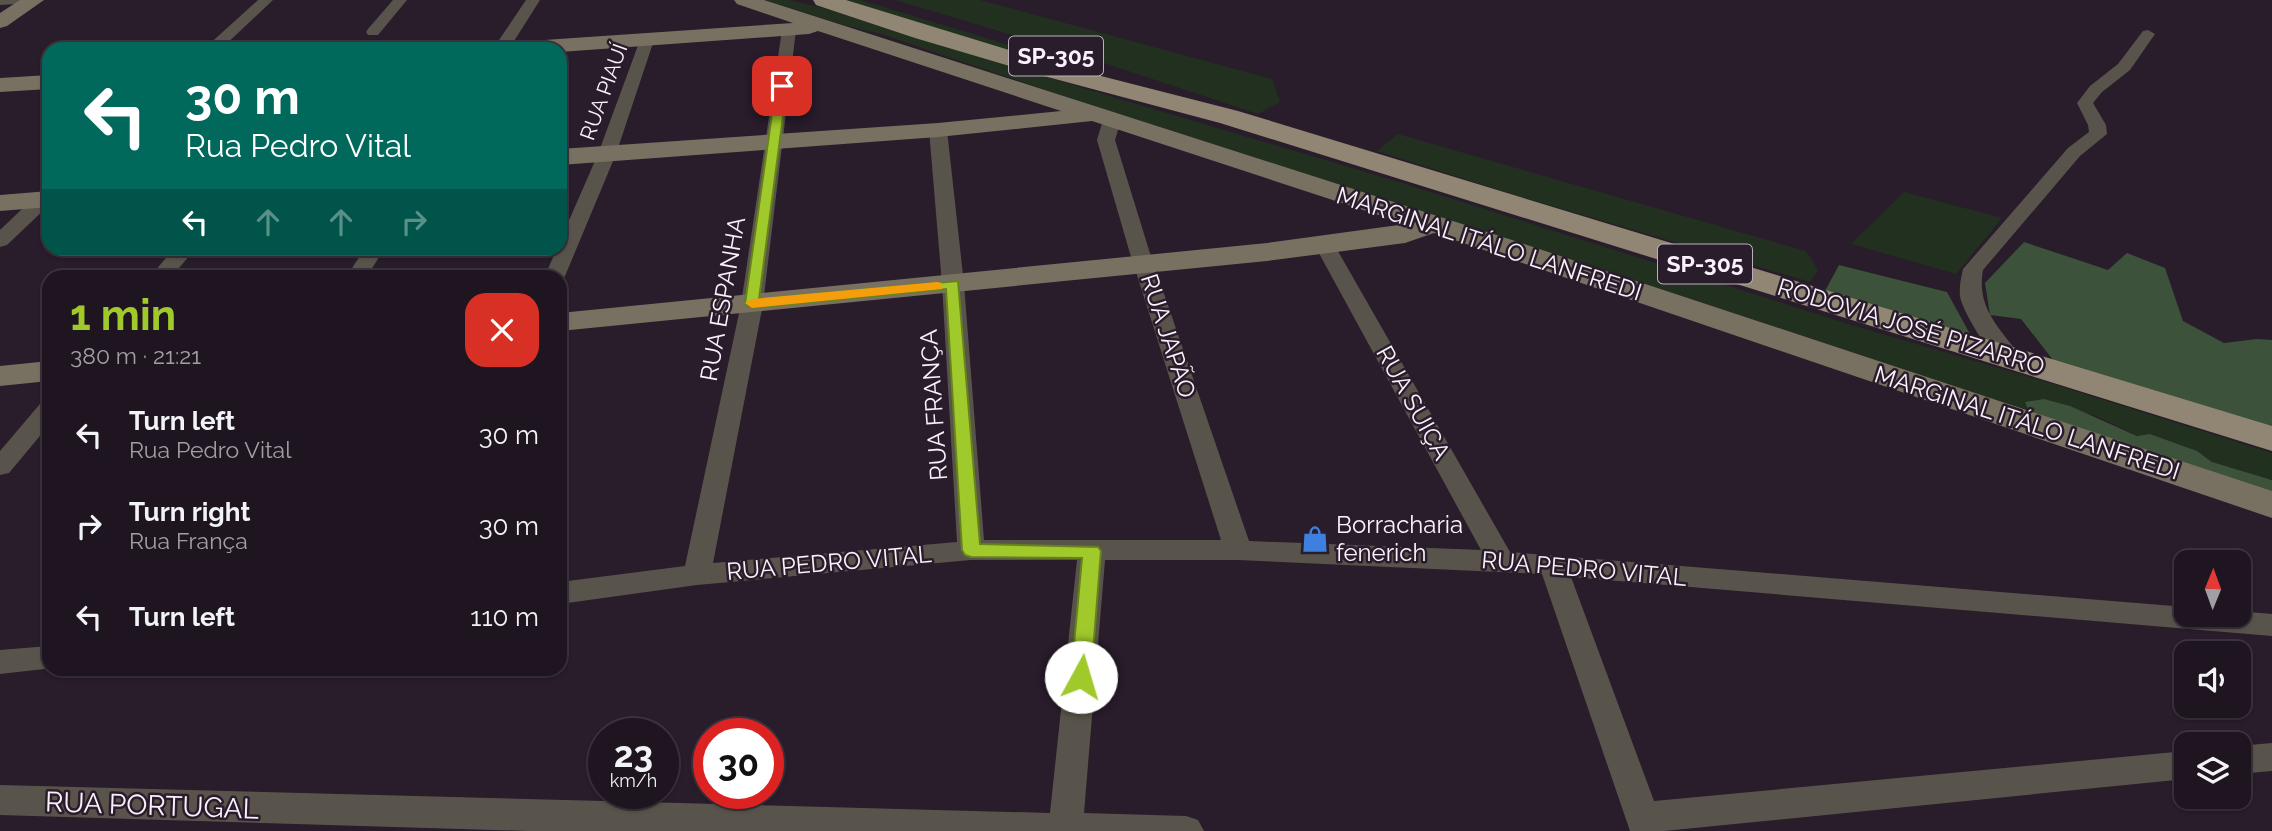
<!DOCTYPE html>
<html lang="en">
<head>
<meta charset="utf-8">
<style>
  :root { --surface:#1f1520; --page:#2c222d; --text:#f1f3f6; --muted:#a19fa5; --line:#3c343e; --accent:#a0c92b }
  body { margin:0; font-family:Raleway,sans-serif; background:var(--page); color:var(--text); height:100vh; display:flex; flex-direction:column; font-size:26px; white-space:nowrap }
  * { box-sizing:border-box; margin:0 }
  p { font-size:23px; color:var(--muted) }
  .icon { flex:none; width:38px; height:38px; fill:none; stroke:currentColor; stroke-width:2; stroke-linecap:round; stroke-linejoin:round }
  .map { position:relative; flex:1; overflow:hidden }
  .panel { position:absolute; left:42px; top:270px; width:525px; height:406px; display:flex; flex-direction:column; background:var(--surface); border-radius:21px; box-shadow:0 2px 5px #0004,0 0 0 2px var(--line) }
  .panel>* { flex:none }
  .banner { position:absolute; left:42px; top:42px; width:525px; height:214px; border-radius:21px; box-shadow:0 2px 5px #0004,0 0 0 2px var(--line); background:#00695c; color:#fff; overflow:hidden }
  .needle { width:46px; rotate:1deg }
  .controls { position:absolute; left:2174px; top:550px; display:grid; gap:14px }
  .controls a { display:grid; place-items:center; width:77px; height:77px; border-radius:14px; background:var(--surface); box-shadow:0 2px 5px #0004,0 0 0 2px var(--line); font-size:35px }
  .speed { position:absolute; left:588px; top:718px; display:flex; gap:14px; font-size:35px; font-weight:700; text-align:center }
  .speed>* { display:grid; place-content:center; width:91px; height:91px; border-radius:50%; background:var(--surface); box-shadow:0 2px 5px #0004,0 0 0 2px var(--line); line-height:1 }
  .speed small { font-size:18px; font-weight:400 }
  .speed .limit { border:10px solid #d22; background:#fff; color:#111 }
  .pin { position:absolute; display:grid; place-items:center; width:60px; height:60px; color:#fff; margin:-30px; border-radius:14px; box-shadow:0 4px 10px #0006 }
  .me { position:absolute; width:77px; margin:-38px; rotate:6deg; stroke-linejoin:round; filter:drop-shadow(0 0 5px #0008) }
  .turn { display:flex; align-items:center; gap:24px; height:147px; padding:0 28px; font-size:32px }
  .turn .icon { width:91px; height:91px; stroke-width:2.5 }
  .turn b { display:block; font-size:49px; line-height:60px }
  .lanes { display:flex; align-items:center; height:66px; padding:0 28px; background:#0003; justify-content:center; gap:35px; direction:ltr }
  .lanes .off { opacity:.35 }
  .round { display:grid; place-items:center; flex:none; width:74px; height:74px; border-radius:21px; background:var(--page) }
  .overview { display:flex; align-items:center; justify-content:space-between; height:119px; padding:0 28px }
  h1 { font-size:42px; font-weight:700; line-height:52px; color:var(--accent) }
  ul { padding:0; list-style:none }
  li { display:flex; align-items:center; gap:21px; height:91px; padding:0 28px }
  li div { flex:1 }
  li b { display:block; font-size:26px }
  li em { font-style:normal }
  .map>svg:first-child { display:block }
  .green { fill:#223020 }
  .forest { fill:#3c523a }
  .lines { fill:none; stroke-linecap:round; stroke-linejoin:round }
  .street { fill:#59544b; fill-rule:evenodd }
  .secondary { fill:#787162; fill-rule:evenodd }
  .primary { fill:#908673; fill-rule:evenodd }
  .route { fill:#a0c92b; stroke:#68831c; stroke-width:2 }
  .slow { fill:#f59e0b }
  .labels { text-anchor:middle; stroke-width:5; stroke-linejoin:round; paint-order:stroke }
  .far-street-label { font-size:21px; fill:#faf1fc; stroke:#291c2b }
  .shield { fill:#291c2b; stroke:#bbb1bd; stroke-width:2 }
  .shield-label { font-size:23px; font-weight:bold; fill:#faf1fc }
  .street-label { font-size:24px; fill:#faf1fc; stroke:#291c2b }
  .poi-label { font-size:24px; fill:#faf1fc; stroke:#291c2b; text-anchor:start }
  .near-street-label { font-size:28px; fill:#faf1fc; stroke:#291c2b }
</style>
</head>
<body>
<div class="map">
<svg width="2272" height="831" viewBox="0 0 2272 831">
  <rect width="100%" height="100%" fill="#291c2b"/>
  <g class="green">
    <path d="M765 0H790L831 10 1043 76 1399 182 1855 326 2037 379 2272 453V480L2212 462 2197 451 2150 434 2138 436 2094 415 2026 402 2029 411 1140 122 881 34 844 25Z"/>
    <path d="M838 0H861L1065 62 1115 82 1053 67Z"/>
    <path d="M895 0H980L1272 79 1280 102 1258 114 1092 59Z"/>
    <path d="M1398 134 1806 251 1818 270 1810 282 1515 195 1377 151Z"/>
    <path d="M1904 192 2002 218 1956 274 1851 244Z"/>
  </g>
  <g class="forest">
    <path d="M2024 242 2108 270 2127 253 2165 268 2183 321 2224 343 2257 339 2272 340V427L2053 360 2021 319 1990 315 1985 283Z"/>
    <path d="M1839 265 1947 292 1970 334 1825 291Z"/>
    <path d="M2044 399 2070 406 2137 436 2150 434 2197 451 2212 462 2272 480V498L2029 411 2025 402Z"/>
  </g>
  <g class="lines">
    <g class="street">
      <path d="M0 0H23L16 4 0 5Z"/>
      <path d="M258 0H273L221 49H204Z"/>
      <path d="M393 0H407L378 35H368L366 32 368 29Z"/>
      <path d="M526 0H540L509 49H493Z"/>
      <path d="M789 26 796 30 763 304 713 563 957 542 942 284 929 130 938 125 947 130 964 284 984 540H1221L1129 250 1097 140 1103 120 1112 115 1121 120 1115 140 1149 250 1249 541 1481 550 1315 246 1318 242H1332L1335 246 1510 552 2186 607V614H2238V611L2272 614V636L1571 577 1654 801 2186 751V779L1664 831H1630L1542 574 1238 560H1105L1084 813 1186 816 1198 820 1204 831H529L0 815V785L1050 813 1077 560H971L697 585 560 604V582L685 566 741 304 782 30Z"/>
      <path d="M2148 30 2155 34 2130 70 2102 92 2093 103 2106 125 2107 134 2080 156 1983 270C1976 309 2000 328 2021 357L2017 362C2012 363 2006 365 2001 362 1989 354 1962 311 1960 296 1959 287 1961 278 1963 269L2068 148 2089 132 2088 125 2077 103 2090 86 2118 64 2143 31Z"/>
      <path d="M647 36 654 40 616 154 565 276 560 281V276H545L557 248H560V241L598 154 640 40Z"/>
      <path d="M49 188V205L7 245 0 247V230L42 190Z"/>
      <path d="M174 248H196L172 276H151Z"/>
      <path d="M365 248H385L367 276H347Z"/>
      <path d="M49 402V425L9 473 0 475V451L40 404Z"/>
      <path d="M49 646V668H53L0 674V650Z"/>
      <path d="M2272 743V771L2238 774V746Z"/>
    </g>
    <g class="secondary">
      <path d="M20 0H44L7 26 0 28V13Z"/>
      <path d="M734 0H764L1512 240 2272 491V518L1434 233 1405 243 1267 261 560 331V313L1267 243 1406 224 1092 121 938 137 560 165V149L938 123 1061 111 818 31 809 34 560 52V49H504L507 44 515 42 793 23 737 4Z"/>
      <path d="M49 75V89L0 92V78Z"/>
      <path d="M49 191V207L0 211V195Z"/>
      <path d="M49 361V381L0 386V366Z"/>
    </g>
    <path class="primary" d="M813 0H846L1058 65 1238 111 2272 426V451L1220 123 1040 75 915 38 816 5Z"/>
  </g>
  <path class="route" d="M782 82 787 86 759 299 958 281 980 544 1098 547 1101 551 1091 677 1088 683 1081 685 1073 683 1071 677 1082 558 971 557 965 555 962 550 946 289 752 308 745 304 776 86Z"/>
  <path class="slow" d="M937 282 942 283V289L752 308 745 303 752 299Z"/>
  <defs>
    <symbol id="shop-bare" viewBox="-9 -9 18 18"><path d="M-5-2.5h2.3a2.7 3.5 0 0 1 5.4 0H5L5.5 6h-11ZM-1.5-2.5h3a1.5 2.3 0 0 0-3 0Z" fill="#3f7fe0" stroke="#291c2b" stroke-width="2.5" paint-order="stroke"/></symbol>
  </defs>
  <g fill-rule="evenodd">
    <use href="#shop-bare" x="1296" y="520" width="38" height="38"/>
  </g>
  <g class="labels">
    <g class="far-street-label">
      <text transform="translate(604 92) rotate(-70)" y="7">RUA PIAUÍ</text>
    </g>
    <g class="shield">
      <rect x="1009" y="36.5" width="94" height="39" rx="5"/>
      <rect x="1658" y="244.5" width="94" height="39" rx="5"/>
    </g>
    <g class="shield-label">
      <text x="1056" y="64">SP-305</text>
      <text x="1705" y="272">SP-305</text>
    </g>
    <g class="street-label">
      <text transform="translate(1489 244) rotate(18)" y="8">MARGINAL ITÁLO LANFREDI</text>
      <text transform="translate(723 299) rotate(-80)" y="8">RUA ESPANHA</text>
      <text transform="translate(1911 327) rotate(17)" y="8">RODOVIA JOSÉ PIZARRO</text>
      <text transform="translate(1168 336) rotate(72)" y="8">RUA JAPÃO</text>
      <text transform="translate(1413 403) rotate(61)" y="8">RUA SUIÇA</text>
      <text transform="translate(934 405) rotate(-94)" y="8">RUA FRANÇA</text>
      <text transform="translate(2027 423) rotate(18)" y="8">MARGINAL ITÁLO LANFREDI</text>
      <text transform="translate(829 563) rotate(-5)" y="8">RUA PEDRO VITAL</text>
      <text transform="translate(1584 569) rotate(5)" y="8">RUA PEDRO VITAL</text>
    </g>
    <g class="poi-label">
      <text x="1336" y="533">Borracharia<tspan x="1336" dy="28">fenerich</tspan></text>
    </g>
    <g class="near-street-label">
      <text transform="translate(152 805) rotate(2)" y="10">RUA PORTUGAL</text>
    </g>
  </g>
</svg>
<div class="controls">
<a><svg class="needle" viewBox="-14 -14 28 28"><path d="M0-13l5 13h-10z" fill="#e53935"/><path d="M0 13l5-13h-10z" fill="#a19fa5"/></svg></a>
<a><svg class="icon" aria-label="sound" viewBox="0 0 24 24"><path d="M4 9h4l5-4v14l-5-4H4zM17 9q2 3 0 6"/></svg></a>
<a><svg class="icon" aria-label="layers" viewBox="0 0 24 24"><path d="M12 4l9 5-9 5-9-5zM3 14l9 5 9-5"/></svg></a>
</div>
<div class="speed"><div>23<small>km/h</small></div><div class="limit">30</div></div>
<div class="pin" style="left:782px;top:86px;background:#d93025"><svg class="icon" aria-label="arrive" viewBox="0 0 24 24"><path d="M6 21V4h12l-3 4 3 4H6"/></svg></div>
<svg class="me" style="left:1081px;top:677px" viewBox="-20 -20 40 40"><circle r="19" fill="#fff"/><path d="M0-13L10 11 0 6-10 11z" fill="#a0c92b"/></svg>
<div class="banner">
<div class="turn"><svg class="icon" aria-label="left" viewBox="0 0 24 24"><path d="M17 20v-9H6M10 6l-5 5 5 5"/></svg><div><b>30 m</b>Rua Pedro Vital</div></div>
<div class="lanes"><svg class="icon" aria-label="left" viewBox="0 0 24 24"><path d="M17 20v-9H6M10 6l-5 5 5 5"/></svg><svg class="icon off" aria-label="ahead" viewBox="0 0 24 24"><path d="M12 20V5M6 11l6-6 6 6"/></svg><svg class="icon off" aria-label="ahead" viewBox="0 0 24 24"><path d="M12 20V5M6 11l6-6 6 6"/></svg><svg class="icon off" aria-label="right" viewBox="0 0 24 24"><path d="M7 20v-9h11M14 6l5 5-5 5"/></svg></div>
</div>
<section class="panel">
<div class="overview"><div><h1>1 min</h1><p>380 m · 21:21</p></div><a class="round" style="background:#d93025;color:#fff"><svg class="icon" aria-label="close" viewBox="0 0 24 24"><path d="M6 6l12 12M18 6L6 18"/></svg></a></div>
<ul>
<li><svg class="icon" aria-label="left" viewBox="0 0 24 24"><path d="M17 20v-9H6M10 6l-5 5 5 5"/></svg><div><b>Turn left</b><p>Rua Pedro Vital</p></div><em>30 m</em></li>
<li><svg class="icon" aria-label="right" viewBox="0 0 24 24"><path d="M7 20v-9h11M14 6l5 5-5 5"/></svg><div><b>Turn right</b><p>Rua França</p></div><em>30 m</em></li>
<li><svg class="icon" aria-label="left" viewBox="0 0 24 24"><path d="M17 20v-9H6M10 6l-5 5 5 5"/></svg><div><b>Turn left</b></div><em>110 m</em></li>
</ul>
</section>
</div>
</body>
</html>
